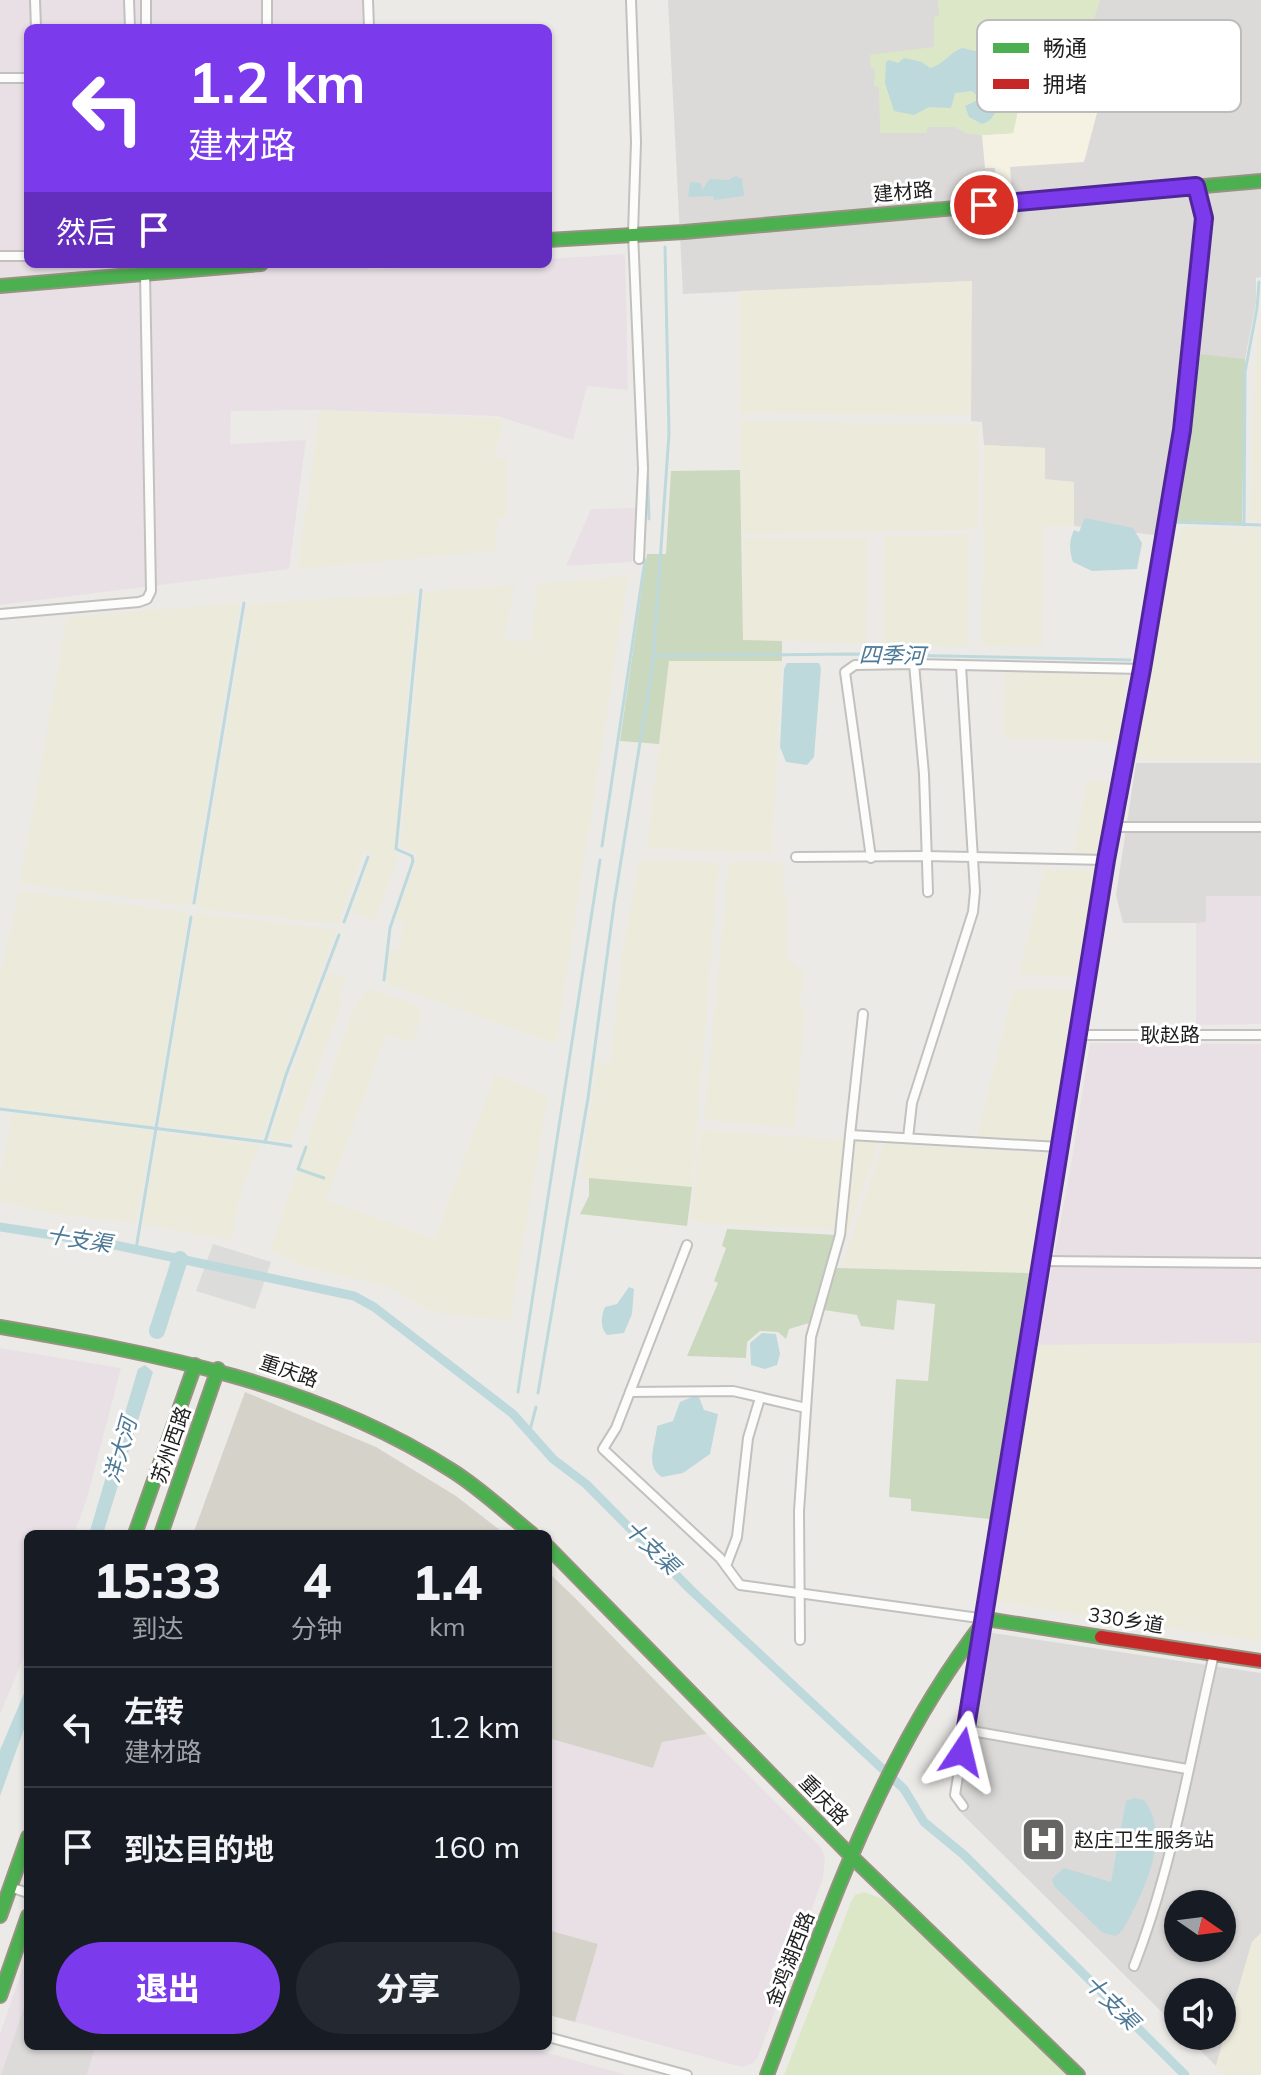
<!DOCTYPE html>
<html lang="zh">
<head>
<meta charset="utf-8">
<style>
  :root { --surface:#171b24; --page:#242831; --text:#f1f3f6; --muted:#9ea1a6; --line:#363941; --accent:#7c3aed }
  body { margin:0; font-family:Mulish,"Noto Sans SC",sans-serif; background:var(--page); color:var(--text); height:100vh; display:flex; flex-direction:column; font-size:30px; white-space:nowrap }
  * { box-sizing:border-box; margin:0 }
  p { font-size:26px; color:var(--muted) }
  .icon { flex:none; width:44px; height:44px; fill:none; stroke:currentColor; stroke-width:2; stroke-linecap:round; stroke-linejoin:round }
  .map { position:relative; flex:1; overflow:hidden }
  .drawer { position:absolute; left:24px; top:1530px; width:528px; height:520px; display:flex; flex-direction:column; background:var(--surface); border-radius:12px; box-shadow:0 2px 6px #0004 }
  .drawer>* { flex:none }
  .hud { position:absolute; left:24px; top:24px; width:528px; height:244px; border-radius:12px; box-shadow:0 2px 6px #0004; background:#7c3aed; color:#fff; overflow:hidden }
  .needle { width:52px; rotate:104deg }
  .fabs { position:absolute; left:1164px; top:1890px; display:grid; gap:16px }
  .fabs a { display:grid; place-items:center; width:72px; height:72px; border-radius:50%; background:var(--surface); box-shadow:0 2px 6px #0004; font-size:40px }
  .pin { position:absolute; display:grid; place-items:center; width:68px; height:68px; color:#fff; margin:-34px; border:4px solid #fff; border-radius:50%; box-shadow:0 2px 8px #0007 }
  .me { position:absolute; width:88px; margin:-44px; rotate:10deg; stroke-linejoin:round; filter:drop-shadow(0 0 6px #0008) }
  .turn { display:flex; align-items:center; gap:28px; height:168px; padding:0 32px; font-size:36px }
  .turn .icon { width:104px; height:104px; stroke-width:2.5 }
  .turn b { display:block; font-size:56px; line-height:68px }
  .then { display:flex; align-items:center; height:76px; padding:0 32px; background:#0003; gap:16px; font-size:30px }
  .eta { display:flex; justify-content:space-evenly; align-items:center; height:136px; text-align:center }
  .eta b { font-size:48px; font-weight:800; line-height:56px }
  .cta { display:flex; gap:16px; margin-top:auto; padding:16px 32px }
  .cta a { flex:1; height:92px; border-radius:48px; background:var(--accent); color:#fff; font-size:32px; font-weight:800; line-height:92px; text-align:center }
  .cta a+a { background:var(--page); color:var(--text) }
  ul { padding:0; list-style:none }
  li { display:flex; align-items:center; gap:24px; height:120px; padding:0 32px; border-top:2px solid var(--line) }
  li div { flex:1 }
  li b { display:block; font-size:30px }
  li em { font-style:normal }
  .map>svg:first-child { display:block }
  .residential { fill:#dbdad8; fill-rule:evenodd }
  .industrial { fill:#e9e0e6 }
  .education { fill:#f5f2e3 }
  .construction { fill:#d5d3c9 }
  .farmland { fill:#ebeadb }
  .grass { fill:#dce7c8 }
  .forest { fill:#cad8be }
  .parking { fill:#dcdbda }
  .water { fill:#bdd9dc }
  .pier { fill:#dcdcda }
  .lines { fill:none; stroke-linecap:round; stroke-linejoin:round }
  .stream { stroke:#bdd9dc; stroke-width:3 }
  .canal { stroke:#bdd9dc; stroke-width:9 }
  .river { stroke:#bdd9dc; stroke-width:16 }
  .street-casing { stroke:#c2c1bf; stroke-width:12 }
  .fast-casing { stroke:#959480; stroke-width:16 }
  .jam-casing { stroke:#959480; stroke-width:16 }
  .street { stroke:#fcfcfb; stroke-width:8 }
  .fast { stroke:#4caf50; stroke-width:12 }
  .jam { stroke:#c62828; stroke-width:12 }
  .route-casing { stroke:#51269a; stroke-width:20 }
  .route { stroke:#7c3aed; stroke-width:14 }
  .labels { text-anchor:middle; stroke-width:6; stroke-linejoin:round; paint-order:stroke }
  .street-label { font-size:20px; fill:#1e1e1e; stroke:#fff }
  .poi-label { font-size:20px; fill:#1e1e1e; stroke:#fff; text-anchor:start }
  .water-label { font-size:22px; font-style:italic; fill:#4c7996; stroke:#fff }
  .key { fill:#fff; stroke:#bcbcbc; stroke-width:2 }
  .key-label { font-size:22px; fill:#1e1e1e }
</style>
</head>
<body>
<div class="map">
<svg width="1261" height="2075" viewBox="0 0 1261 2075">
  <rect width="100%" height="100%" fill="#eceae7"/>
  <g class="residential">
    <path d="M668 0H1261V277L1256 278V302L1245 359 1185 353 1155 535 1074 526V482L1045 480V448L984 445 982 422 971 421V281L683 294Z"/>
    <path d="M1136 763H1261V896H1206V923H1123L1116 895Z"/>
    <path d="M986 1632 1261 1673V1933L1252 1942 1216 2066 1186 2036H1222V1992H1178V2028L958 1810ZM1178 1904H1222V1948H1178Z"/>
  </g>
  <g class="industrial">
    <path d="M0 0H362L363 28H28V264H368L369 270 469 264H548V259L625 254 628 390 587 386 573 440 497 416 320 410 231 411 230 444 306 440 289 569 0 605Z"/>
    <path d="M636 508 632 562 566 566 591 509Z"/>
    <path d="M1206 896H1261V1024L1196 1025V923L1206 922Z"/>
    <path d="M1090 1043 1261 1044V1343L1037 1345 1070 1171Z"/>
    <path d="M0 1348 121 1368 87 1498 74 1534H28V1647L0 1714Z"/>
    <path d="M707 1734 820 1846 825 1856 823 1878 758 2057 753 2063 742 2067 575 2022 598 1945 548 1930V1738L653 1768 662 1742Z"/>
    <path d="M28 1952V2046H523L627 2075H0V2034Z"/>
  </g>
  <path class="education" d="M1025 77 1080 92 1085 77 1105 83 1084 162 1010 167 1012 194 996 195 995 168H985L982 135 1013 133Z"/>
  <g class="construction">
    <path d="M245 1392 376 1447 456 1496 505 1534H193Z"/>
    <path d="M548 1572 576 1599 707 1734 662 1742 653 1768 548 1738Z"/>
    <path d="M548 1930 598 1944 575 2022 548 2015Z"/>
  </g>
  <g class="farmland">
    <path d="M972 281 971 415 740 413 739 291Z"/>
    <path d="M1261 298V521L1249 520 1257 340Z"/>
    <path d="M320 410 504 419 494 457 507 459V516L498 517 495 551 297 569Z"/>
    <path d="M740 421 978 425V524L970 530 741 534Z"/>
    <path d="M984 445 1045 448V479L1074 482V526H1043L1042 647 982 646Z"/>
    <path d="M1182 527 1261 529V759H1140L1136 756 1170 557Z"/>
    <path d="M969 535 967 647 883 645 884 536Z"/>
    <path d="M743 538H867L866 643 743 640Z"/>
    <path d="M628 576 556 1044 385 983 390 950H399L403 924 396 919 417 859 416 854 400 847 424 592 515 585 504 639 531 642 538 584Z"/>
    <path d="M416 593 394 854 399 856 375 920 352 913 372 853 364 851 338 924 196 908 248 604Z"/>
    <path d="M240 603 190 906 20 883 67 617Z"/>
    <path d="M669 661H782L772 853 647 848Z"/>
    <path d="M1005 672 1127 676 1117 742 1003 738Z"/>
    <path d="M1087 780 1114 782 1104 845 1101 853 1073 856Z"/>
    <path d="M639 860 719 863 692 1187 581 1178 597 1062 610 1063 622 955Z"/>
    <path d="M733 861 783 863V893H788L786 950 788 958 804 973 800 1005 805 1012 795 1128 704 1120 728 869Z"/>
    <path d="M1044 870H1097L1082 978 1019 974Z"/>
    <path d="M19 891 189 912 153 1126 0 1106V975Z"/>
    <path d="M195 913 336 930 261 1138 159 1126Z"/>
    <path d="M328 973 346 977 339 999 343 1001 291 1142 269 1139Z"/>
    <path d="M1013 989 1072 990 1078 997 1056 1127 1054 1134 1046 1142 980 1139 977 1136Z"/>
    <path d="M374 990 417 1006 422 1016 412 1043 386 1035 326 1200 435 1239 495 1074 548 1096 510 1321 443 1314 433 1309 432 1312 389 1287 299 1265 270 1249 354 1008 363 994Z"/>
    <path d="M12 1113 152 1131 136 1223 49 1213 0 1201V1179Z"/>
    <path d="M700 1130 847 1140 838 1230 691 1222Z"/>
    <path d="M158 1132 260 1145 242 1188 231 1240 143 1224Z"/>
    <path d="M853 1141 879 1143 847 1233 844 1232Z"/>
    <path d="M884 1143 1046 1154 1029 1273 841 1268Z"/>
    <path d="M1261 1343V1642L993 1601 1037 1345Z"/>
    <path d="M1261 1933V2075H1226L1216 2066 1252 1942Z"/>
  </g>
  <g class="grass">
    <path d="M938 0H1100L1091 28 1128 40 1119 57 1097 53 1093 79 1085 77 1081 93 1025 77 1013 133 982 135 968 134 954 127H928L926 133H880L879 87 874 86 875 69 871 68 870 55 934 47V17L939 16Z"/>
    <path d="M864 1892 883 1899 1067 2075H784L851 1902 855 1895Z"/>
  </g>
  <g class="forest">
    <path d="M1200 354 1245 359 1242 523 1173 521Z"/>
    <path d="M740 470 743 640 782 641V661H669L659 744 620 741 647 554H666L671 471Z"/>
    <path d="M589 1178 692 1187 687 1226 580 1214 589 1196Z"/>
    <path d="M727 1229 837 1235 814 1317 809 1323 789 1329 786 1339 778 1332 760 1331 747 1342 746 1358 687 1356 718 1283 714 1281 726 1248 722 1246Z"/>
    <path d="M836 1268 1029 1273 990 1519 911 1511V1499L889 1497 896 1379 928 1381 935 1304 897 1300 894 1330 861 1326 857 1315 824 1310Z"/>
  </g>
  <path class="parking" d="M28 1996V2046H95L87 2075H1Z"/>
  <g class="water">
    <path d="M962 48 993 55 1000 61C1005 78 1002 120 982 124L969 117 965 106 978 100 979 97 972 91 955 93 951 108 929 107 914 115 894 111 885 83 886 62 889 60 898 63 904 58 922 62 930 68C943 65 949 53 962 48Z"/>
    <path d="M736 176 742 179 744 196 714 200 713 196 688 197 690 182 701 183 702 190 710 179 728 180Z"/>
    <path d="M1085 518 1133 528 1142 543 1137 569 1092 571 1073 562C1069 550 1069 541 1074 530L1079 532Z"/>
    <path d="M787 663H819L821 668 814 757 807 765 786 762 780 747 784 669Z"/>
    <path d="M629 1287 634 1289 632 1314 624 1333 607 1335C600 1328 601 1315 605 1307L617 1304Z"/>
    <path d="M762 1333 776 1334 780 1354 777 1365 765 1369 751 1365 750 1343Z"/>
    <path d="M145 1365 153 1372 103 1534H89L138 1369Z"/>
    <path d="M692 1397H699L704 1410 718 1414 710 1454 683 1473 662 1477C644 1466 656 1443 657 1426L673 1421 680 1402Z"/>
    <path d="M28 1684V1718L0 1796V1750Z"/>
    <path d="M1134 1798 1144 1800C1173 1838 1142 1894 1123 1930L1116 1936 1103 1933 1054 1886 1052 1879 1064 1868 1111 1882 1126 1801Z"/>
  </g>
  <path class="pier" d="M213 1244 271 1262 255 1309 196 1291Z"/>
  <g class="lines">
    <g class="stream">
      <path d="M646 431 649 519"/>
      <path d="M1186 432 1197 361"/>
      <path d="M1171 522 1261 525"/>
      <path d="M1244 525 1245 372 1257 308 1259 282"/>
      <path d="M654 656 849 654 1130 660"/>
      <path d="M1121 819 1182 451"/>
      <path d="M602 846 645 560"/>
      <path d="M1112 866 1118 835"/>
      <path d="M194 903 244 603"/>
      <path d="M344 922 368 857"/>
      <path d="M384 980 390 928 413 861 412 856 396 849 421 590"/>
      <path d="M1086 1027 1104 917"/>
      <path d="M0 1109 265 1142"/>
      <path d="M1071 1123 1084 1043"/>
      <path d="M291 1146 265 1142 286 1075 339 935"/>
      <path d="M306 1147 298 1169 324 1178"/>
      <path d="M136 1249 191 917"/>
      <path d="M1050 1254 1068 1138"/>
      <path d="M518 1392 600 860"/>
      <path d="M538 1393 588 1098 614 904 653 662 669 434 665 247"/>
      <path d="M529 1434 536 1407"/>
      <path d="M995 1614H992L1047 1270"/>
      <path d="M1135 1636 1215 1648"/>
      <path d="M1225 1649 1261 1655"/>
    </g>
    <path class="canal" d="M0 1227 110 1244 354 1296 374 1307 513 1414 553 1459 586 1484 692 1591 904 1789 924 1822 964 1855 1185 2075"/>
    <path class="river" d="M157 1331 180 1259"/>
    <defs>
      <g id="street">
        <path d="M35 0 36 28"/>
        <path d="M129 0 130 28"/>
        <path d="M146 0V28"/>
        <path d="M267 0V28"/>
        <path d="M368 0 369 28"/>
        <path d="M631 0 636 142 633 233 643 469 639 559"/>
        <path d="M0 78H28"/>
        <path d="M0 256H28"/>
        <path d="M0 614 139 602 147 599 151 591 145 274"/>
        <path d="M914 664 924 774 928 892"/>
        <path d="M1112 827H1261"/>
        <path d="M796 857 925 856 1106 860"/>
        <path d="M871 858 845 672 855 665 914 664 1142 669"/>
        <path d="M1080 1035H1261"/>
        <path d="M850 1135 863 1014"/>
        <path d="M908 1138 912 1103 973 912 975 891 961 666"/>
        <path d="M687 1245 616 1428 603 1449 720 1558 740 1585 986 1619"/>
        <path d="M1042 1261 1261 1263"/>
        <path d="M630 1392 733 1391 806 1408"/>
        <path d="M726 1566 737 1537 748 1438 760 1398"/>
        <path d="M800 1640 799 1511 811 1337 840 1235 850 1135 1059 1147"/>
        <path d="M966 1730 1187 1769"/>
        <path d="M963 1806 955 1795 1106 860 1142 669 1182 430 1204 218 1196 186"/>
        <path d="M10 1887 28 1893"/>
        <path d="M1134 1966C1173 1866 1190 1758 1214 1654"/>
        <path d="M548 2037 687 2075"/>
      </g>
      <g id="fast">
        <path d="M548 240 684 232 1261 181"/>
        <path d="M0 286 261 264"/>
        <path d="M0 1327C156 1354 316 1383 451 1470 480 1488 505 1512 532 1534"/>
        <path d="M135 1534 195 1365"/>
        <path d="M161 1534 218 1369"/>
        <path d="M548 1547 851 1856 1078 2075"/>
        <path d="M0 1916 28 1837"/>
        <path d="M0 1996 28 1916"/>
        <path d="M767 2075C827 1916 880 1754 986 1619L1101 1637"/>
      </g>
      <path id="jam" d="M1101 1637 1261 1661"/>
    </defs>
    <use href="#street" class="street-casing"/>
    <use href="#fast" class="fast-casing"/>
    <use href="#jam" class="jam-casing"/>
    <use href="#street" class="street"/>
    <use href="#fast" class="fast"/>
    <use href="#jam" class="jam"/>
  </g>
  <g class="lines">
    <defs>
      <path id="route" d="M962 1752 1106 860 1142 669 1182 430 1204 218 1196 186 984 205"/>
    </defs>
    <use href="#route" class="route-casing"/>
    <use href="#route" class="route"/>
  </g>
  <defs>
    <symbol id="hospital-square" viewBox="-11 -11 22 22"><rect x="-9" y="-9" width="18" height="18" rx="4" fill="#666564" stroke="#fff"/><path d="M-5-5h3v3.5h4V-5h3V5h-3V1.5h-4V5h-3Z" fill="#fff"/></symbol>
  </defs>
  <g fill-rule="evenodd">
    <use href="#hospital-square" x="1018" y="1814" width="51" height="51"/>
  </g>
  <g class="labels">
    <g class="street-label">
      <text transform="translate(903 192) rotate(-5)" y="7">建材路</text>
      <text x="1170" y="1042">耿赵路</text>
      <text transform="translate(289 1371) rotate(19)" y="7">重庆路</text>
      <text transform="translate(171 1445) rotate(-71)" y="7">苏州西路</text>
      <text transform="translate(1126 1620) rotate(9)" y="7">330乡道</text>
      <text transform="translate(824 1800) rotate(46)" y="7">重庆路</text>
      <text transform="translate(790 1959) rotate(-69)" y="7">金鸡湖西路</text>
    </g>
    <g class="poi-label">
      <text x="1074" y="1847">赵庄卫生服务站</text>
    </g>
    <g class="water-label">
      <text transform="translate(892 655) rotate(1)" y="8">四季河</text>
      <text transform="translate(79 1239) rotate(9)" y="8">十支渠</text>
      <text transform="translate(120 1450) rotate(-74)" y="8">洋大河</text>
      <text transform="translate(652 1547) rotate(44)" y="8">十支渠</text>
      <text transform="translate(1112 2002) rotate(45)" y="8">十支渠</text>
    </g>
  </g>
  <rect x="977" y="20" width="264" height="92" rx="12" class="key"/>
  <rect x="993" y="43" width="36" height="10" fill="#4caf50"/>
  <rect x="993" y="79" width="36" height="10" fill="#c62828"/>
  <g class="key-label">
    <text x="1043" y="56">畅通</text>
    <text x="1043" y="92">拥堵</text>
  </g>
</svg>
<div class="fabs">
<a><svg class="needle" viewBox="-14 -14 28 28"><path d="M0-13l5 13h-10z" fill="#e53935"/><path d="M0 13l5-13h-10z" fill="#9ea1a6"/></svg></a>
<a><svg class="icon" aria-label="sound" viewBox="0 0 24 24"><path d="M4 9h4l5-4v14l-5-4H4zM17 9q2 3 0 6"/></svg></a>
</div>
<div class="pin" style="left:984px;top:205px;background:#d93025"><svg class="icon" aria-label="arrive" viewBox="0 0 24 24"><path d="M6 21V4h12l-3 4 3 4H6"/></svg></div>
<svg class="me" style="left:962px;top:1752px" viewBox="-20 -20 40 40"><path d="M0-17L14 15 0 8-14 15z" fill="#7c3aed" stroke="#fff" stroke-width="4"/></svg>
<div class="hud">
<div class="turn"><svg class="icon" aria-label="left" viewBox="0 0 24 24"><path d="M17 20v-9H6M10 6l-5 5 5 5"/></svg><div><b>1.2 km</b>建材路</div></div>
<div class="then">然后<svg class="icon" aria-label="arrive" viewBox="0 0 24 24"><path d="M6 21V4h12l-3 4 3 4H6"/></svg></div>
</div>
<section class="drawer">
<div class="eta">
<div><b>15:33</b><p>到达</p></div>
<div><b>4</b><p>分钟</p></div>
<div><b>1.4</b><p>km</p></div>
</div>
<ul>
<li><svg class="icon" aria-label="left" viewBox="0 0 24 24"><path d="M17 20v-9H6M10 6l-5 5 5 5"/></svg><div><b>左转</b><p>建材路</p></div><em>1.2 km</em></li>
<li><svg class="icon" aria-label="arrive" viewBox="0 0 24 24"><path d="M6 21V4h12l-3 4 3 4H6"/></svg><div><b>到达目的地</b></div><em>160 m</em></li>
</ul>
<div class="cta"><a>退出</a><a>分享</a></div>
</section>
</div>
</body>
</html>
